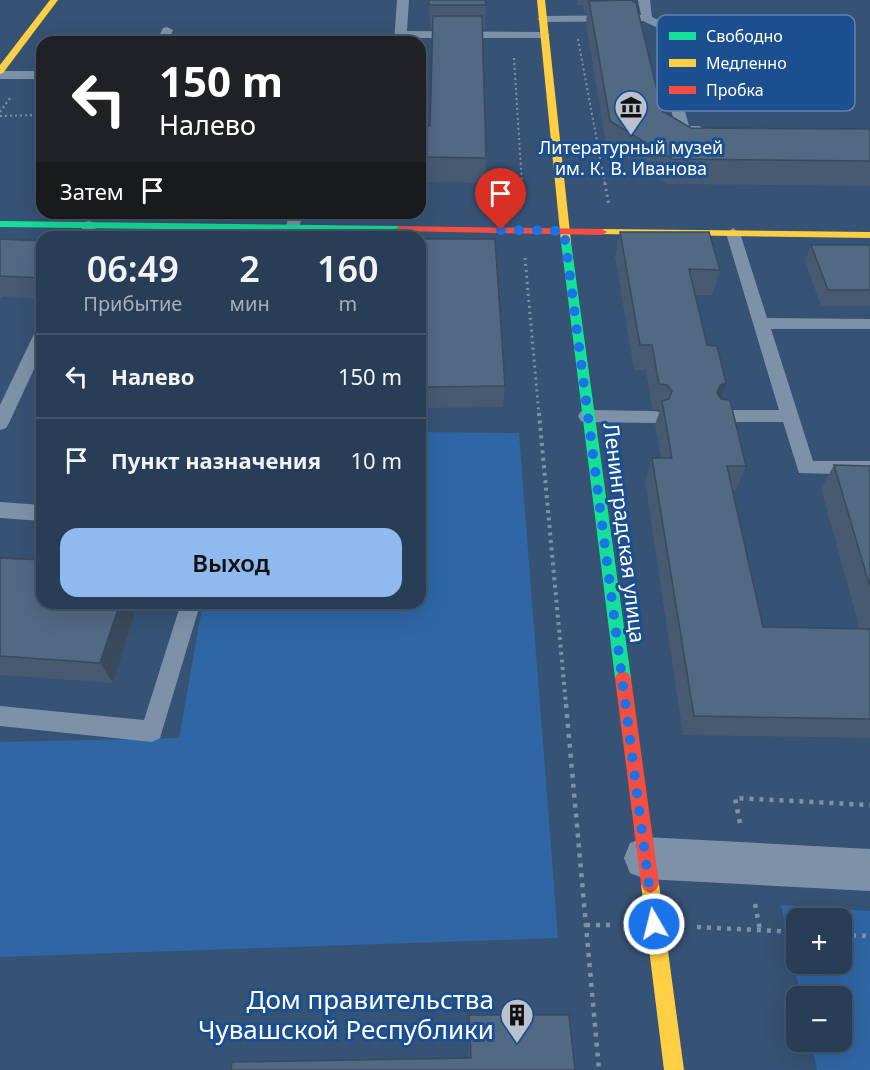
<!DOCTYPE html>
<html lang="ru">
<head>
<meta charset="utf-8">
<style>
  :root { --surface:#283e57; --page:#30455d; --text:#f1f3f6; --muted:#a5aeba; --line:#44576d; --accent:#90b9f0 }
  body { margin:0; font-family:"Noto Sans",sans-serif; background:var(--page); color:var(--text); height:100vh; display:flex; flex-direction:column; font-size:22px; white-space:nowrap }
  * { box-sizing:border-box; margin:0 }
  p { font-size:20px; color:var(--muted) }
  .icon { flex:none; width:33px; height:33px; fill:none; stroke:currentColor; stroke-width:2; stroke-linecap:round; stroke-linejoin:round }
  .map { position:relative; flex:1; overflow:hidden }
  .side { position:absolute; left:36px; top:231px; width:390px; height:378px; display:flex; flex-direction:column; background:var(--surface); border-radius:18px; box-shadow:0 6px 24px #0002,0 0 0 2px var(--line) }
  .side>* { flex:none }
  .banner { position:absolute; left:36px; top:36px; width:390px; height:183px; border-radius:18px; box-shadow:0 6px 24px #0002,0 0 0 2px var(--line); background:#202124; color:#fff; overflow:hidden }
  .buttons { position:absolute; left:786px; top:908px; display:grid; gap:12px }
  .buttons a { display:grid; place-items:center; width:66px; height:66px; border-radius:12px; background:var(--surface); box-shadow:0 6px 24px #0002,0 0 0 2px var(--line); font-size:30px }
  .pin { position:absolute; display:grid; place-items:center; width:51px; height:51px; color:#fff; margin:-62px -26px; border-radius:50% 50% 50% 0; rotate:-45deg; box-shadow:0 0 6px #0007 }
  .pin .icon { rotate:45deg }
  .me { position:absolute; width:66px; margin:-33px; rotate:352deg; stroke-linejoin:round; filter:drop-shadow(0 0 4px #0008) }
  .turn { display:flex; align-items:center; gap:21px; height:126px; padding:0 24px; font-size:27px }
  .turn .icon { width:78px; height:78px; stroke-width:2.5 }
  .turn b { display:block; font-size:42px; line-height:51px }
  .then { display:flex; align-items:center; height:57px; padding:0 24px; background:#0003; gap:12px; font-size:22px }
  .eta { display:flex; justify-content:space-evenly; align-items:center; height:102px; text-align:center }
  .eta b { font-size:36px; font-weight:600; line-height:42px }
  .action { display:flex; gap:12px; margin-top:auto; padding:12px 24px }
  .action a { flex:1; height:69px; border-radius:18px; background:var(--accent); color:#111; font-size:24px; font-weight:600; line-height:69px; text-align:center }
  ul { padding:0; list-style:none }
  li { display:flex; align-items:center; gap:18px; height:84px; padding:0 24px; border-top:2px solid var(--line) }
  li div { flex:1 }
  li b { display:block; font-size:22px }
  li em { font-style:normal }
  .map>svg:first-child { display:block }
  .green { fill:#2f66a5; fill-rule:evenodd }
  .lines { fill:none; stroke-linecap:round; stroke-linejoin:round }
  .path-far3 { stroke:#7d92a8; stroke-width:2; stroke-dasharray:2 3; stroke-linecap:butt }
  .path-far2 { stroke:#7d92a8; stroke-width:3; stroke-dasharray:2 4; stroke-linecap:butt }
  .path-far1 { stroke:#7d92a8; stroke-width:4; stroke-dasharray:3 4.5; stroke-linecap:butt }
  .path { stroke:#7d92a8; stroke-width:4.5; stroke-dasharray:4 6; stroke-linecap:butt }
  .lane { fill:#7d92a8; fill-rule:evenodd }
  .street { fill:#7d92a8; fill-rule:evenodd }
  .fast { fill:#16e098; fill-rule:evenodd }
  .slow { fill:#ffcf43; fill-rule:evenodd }
  .jam { fill:#f24e42; fill-rule:evenodd }
  .wall { fill:#475a72 }
  .shaded-wall { fill:#394a5c }
  .building { fill:#526984; stroke:#394a5c; stroke-width:1.5 }
  .route { stroke:#1a73e8; stroke-width:10; stroke-dasharray:0 18 }
  .labels { text-anchor:middle; stroke-width:6; stroke-linejoin:round; paint-order:stroke }
  .far-poi-label { font-size:18px; fill:#fff; stroke:#1b4f8f }
  .street-label { font-size:21px; fill:#fff; stroke:#1b4f8f }
  .near-poi-label { font-size:26px; fill:#fff; stroke:#1b4f8f; text-anchor:end }
  .key { fill:#1b4f8f; stroke:#5f84b1; stroke-width:1.5 }
  .key-label { font-size:16px; fill:#fff }
</style>
</head>
<body>
<div class="map">
<svg width="870" height="1070" viewBox="0 0 870 1070">
  <rect width="100%" height="100%" fill="#365274"/>
  <g class="green">
    <path d="M420 432 519 433 558 938 0 957V742L179 738 203 603H420Z"/>
    <path d="M781 905 870 911V1070H817L811 1041H842V996H801ZM796 918H842V963H796Z"/>
  </g>
  <g class="lines">
    <g class="path-far3">
      <path d="M578 39 605 184"/>
      <path d="M514 58 522 184"/>
      <path d="M0 112 10 98"/>
      <path d="M0 116 42 115"/>
    </g>
    <g class="path-far2">
      <path d="M522 183 523 203"/>
      <path d="M605 183 609 206"/>
      <path d="M525 258 539 415"/>
    </g>
    <path class="path-far1" d="M539 413 566 705"/>
    <g class="path">
      <path d="M566 704 599 1070"/>
      <path d="M740 823 735 798 870 805"/>
      <path d="M755 904 760 930"/>
      <path d="M586 925H615"/>
      <path d="M697 927 796 932"/>
      <path d="M842 935 870 936"/>
    </g>
    <g class="lane">
      <path d="M397 0H409L407 31 544 32 550 35 544 38H406V42H394Z"/>
      <path d="M638 0H650L652 17 694 37V41H686L643 21 543 22 537 19 543 16 641 15Z"/>
      <path d="M167 27 173 30 168 42H156L163 28Z"/>
      <path d="M664 53 747 54 753 58 747 62 671 61 689 126H699L706 130C699 136 683 136 676 130L658 57Z"/>
      <rect x="0" y="71" width="42" height="8"/>
      <path d="M289 213H303L298 231 293 232 286 228Z"/>
      <path d="M90 221 97 225 92 237H78L85 222Z"/>
      <path d="M733 228 740 233 767 318 870 319V329H771L813 461H870V475L799 473 783 422H719L713 421 710 416 713 411 719 410H779L726 233Z"/>
      <path d="M42 328V352L9 423 6 428 0 430V405L34 334Z"/>
      <path d="M587 410 654 411 660 412 663 417 660 422 654 423 587 422 581 421 578 416 581 411Z"/>
      <path d="M0 502 42 505V521L0 518Z"/>
      <path d="M181 603H197L199 608 160 738 152 742 0 726V706L144 720Z"/>
    </g>
    <path class="street" d="M645 837 870 849V891L645 879 630 873 624 858 630 843Z"/>
    <g class="fast">
      <path d="M0 221 400 226 405 229 400 232 0 227Z"/>
      <path d="M566 239 571 242 631 678 628 683 623 685 618 683 615 678 561 242Z"/>
    </g>
    <g class="slow">
      <path d="M50 0H58L3 73 0 74V65Z"/>
      <path d="M537 0H545L571 242 566 245 561 242Z"/>
      <path d="M602 229 870 232V238L598 234V230Z"/>
      <path d="M650 875 656 878 659 884 684 1070H664L641 884 644 878Z"/>
    </g>
    <g class="jam">
      <path d="M400 226 602 229 607 232 602 235 396 231 395 229Z"/>
      <path d="M623 671 628 673 631 678 659 884 656 890 650 893 644 890 641 884 615 678 618 673Z"/>
    </g>
  </g>
  <g class="wall">
    <path d="M429 0 486 5 485 29H482L486 158 485 183 420 182V126H430L433 29H430Z"/>
    <path d="M577 0H626L662 111 691 128 870 129V186L667 184 606 145 586 24 587 13H584L583 5H578Z"/>
    <path d="M620 232 720 270 712 295H695L721 398 746 466 736 490H732L763 627 860 629 821 489 834 465 870 466V738L683 735 645 481 652 458H661L655 425 660 410 652 409 646 370H634L615 257Z"/>
    <path d="M0 239 42 241V299L2 297 0 301Z"/>
    <path d="M420 239 505 386 503 407 421 408 422 304H420Z"/>
    <path d="M811 245H870V306H821L805 261Z"/>
    <path d="M0 558 138 603 113 683 0 675Z"/>
    <path d="M469 1015 575 1070 469 1058 468 1024Z"/>
  </g>
  <g class="shaded-wall">
    <path d="M726 383 717 408 711 410 720 385Z"/>
    <path d="M120 603H138L113 683 100 663Z"/>
  </g>
  <g class="building">
    <path d="M429 0H485L486 5H429Z"/>
    <path d="M631 0 636 3 662 111 691 128 870 129V161L672 159 610 121 589 1Z"/>
    <path d="M433 16H482L486 158 420 157V126H430Z"/>
    <path d="M620 232H709L720 270 689 269 707 345 717 346 726 383 720 385 717 393 721 399 730 400 746 466H727L763 627 870 629V719L694 716 652 458H672L662 401 669 399 672 391 667 385 659 384 652 345H640Z"/>
    <path d="M0 239 42 241V278L0 276Z"/>
    <path d="M420 239H495L505 386 421 387 422 283H420Z"/>
    <path d="M811 245H870V290H828Z"/>
    <path d="M834 465 870 466V587Z"/>
    <path d="M0 558 42 560V603H120L100 663 0 656Z"/>
    <path d="M469 1015H569L575 1070H231L232 1062 471 1058Z"/>
  </g>
  <g class="lines">
    <path class="route" d="M501 230 564 231 654 924"/>
  </g>
  <defs>
    <symbol id="museum-pin" viewBox="-11 -11 22 30"><path d="M0 17L-7.5 6A9.5 9.5 0 1 1 7.5 6Z" fill="#b9c2ce" stroke="#1b4f8f"/><path d="M0-6L6-3V-2H-6V-3ZM-5-1h2V3h-2ZM-1-1h2V3h-2ZM3-1h2V3H3ZM-6 4H6V6H-6Z" fill="#111"/></symbol>
    <symbol id="building-pin" viewBox="-11 -11 22 30"><path d="M0 17L-7.5 6A9.5 9.5 0 1 1 7.5 6Z" fill="#b9c2ce" stroke="#1b4f8f"/><path d="M-4-6H4V6H1V3H-1V6H-4ZM-2.5-4.3h1.7v1.8h-1.7ZM.8-4.3h1.7v1.8H.8ZM-2.5-1h1.7V.8h-1.7ZM.8-1h1.7V.8H.8Z" fill="#111"/></symbol>
  </defs>
  <g fill-rule="evenodd">
    <use href="#museum-pin" x="612" y="88" width="38" height="52"/>
    <use href="#building-pin" x="498" y="996" width="38" height="52"/>
  </g>
  <g class="labels">
    <g class="far-poi-label">
      <text x="631" y="154">Литературный музей<tspan x="631" dy="21">им. К. В. Иванова</tspan></text>
    </g>
    <g class="street-label">
      <text transform="translate(624 533) rotate(83)" y="7">Ленинградская улица</text>
    </g>
    <g class="near-poi-label">
      <text x="494" y="1009">Дом правительства<tspan x="494" dy="30">Чувашской Республики</tspan></text>
    </g>
  </g>
  <rect x="657" y="15" width="198" height="96" rx="9" class="key"/>
  <rect x="669" y="32" width="27" height="8" fill="#16e098"/>
  <rect x="669" y="59" width="27" height="8" fill="#ffcf43"/>
  <rect x="669" y="86" width="27" height="8" fill="#f24e42"/>
  <g class="key-label">
    <text x="706" y="42">Свободно</text>
    <text x="706" y="69">Медленно</text>
    <text x="706" y="96">Пробка</text>
  </g>
</svg>
<div class="buttons">
<a>+</a>
<a>−</a>
</div>
<div class="pin" style="left:501px;top:230px;background:#d93025"><svg class="icon" aria-label="arrive" viewBox="0 0 24 24"><path d="M6 21V4h12l-3 4 3 4H6"/></svg></div>
<svg class="me" style="left:654px;top:924px" viewBox="-20 -20 40 40"><circle r="17" fill="#1a73e8" stroke="#fff" stroke-width="3"/><path d="M0-11L8 9 0 5-8 9z" fill="#fff"/></svg>
<div class="banner">
<div class="turn"><svg class="icon" aria-label="left" viewBox="0 0 24 24"><path d="M17 20v-9H6M10 6l-5 5 5 5"/></svg><div><b>150 m</b>Налево</div></div>
<div class="then">Затем<svg class="icon" aria-label="arrive" viewBox="0 0 24 24"><path d="M6 21V4h12l-3 4 3 4H6"/></svg></div>
</div>
<section class="side">
<div class="eta">
<div><b>06:49</b><p>Прибытие</p></div>
<div><b>2</b><p>мин</p></div>
<div><b>160</b><p>m</p></div>
</div>
<ul>
<li><svg class="icon" aria-label="left" viewBox="0 0 24 24"><path d="M17 20v-9H6M10 6l-5 5 5 5"/></svg><div><b>Налево</b></div><em>150 m</em></li>
<li><svg class="icon" aria-label="arrive" viewBox="0 0 24 24"><path d="M6 21V4h12l-3 4 3 4H6"/></svg><div><b>Пункт назначения</b></div><em>10 m</em></li>
</ul>
<div class="action"><a>Выход</a></div>
</section>
</div>
</body>
</html>
